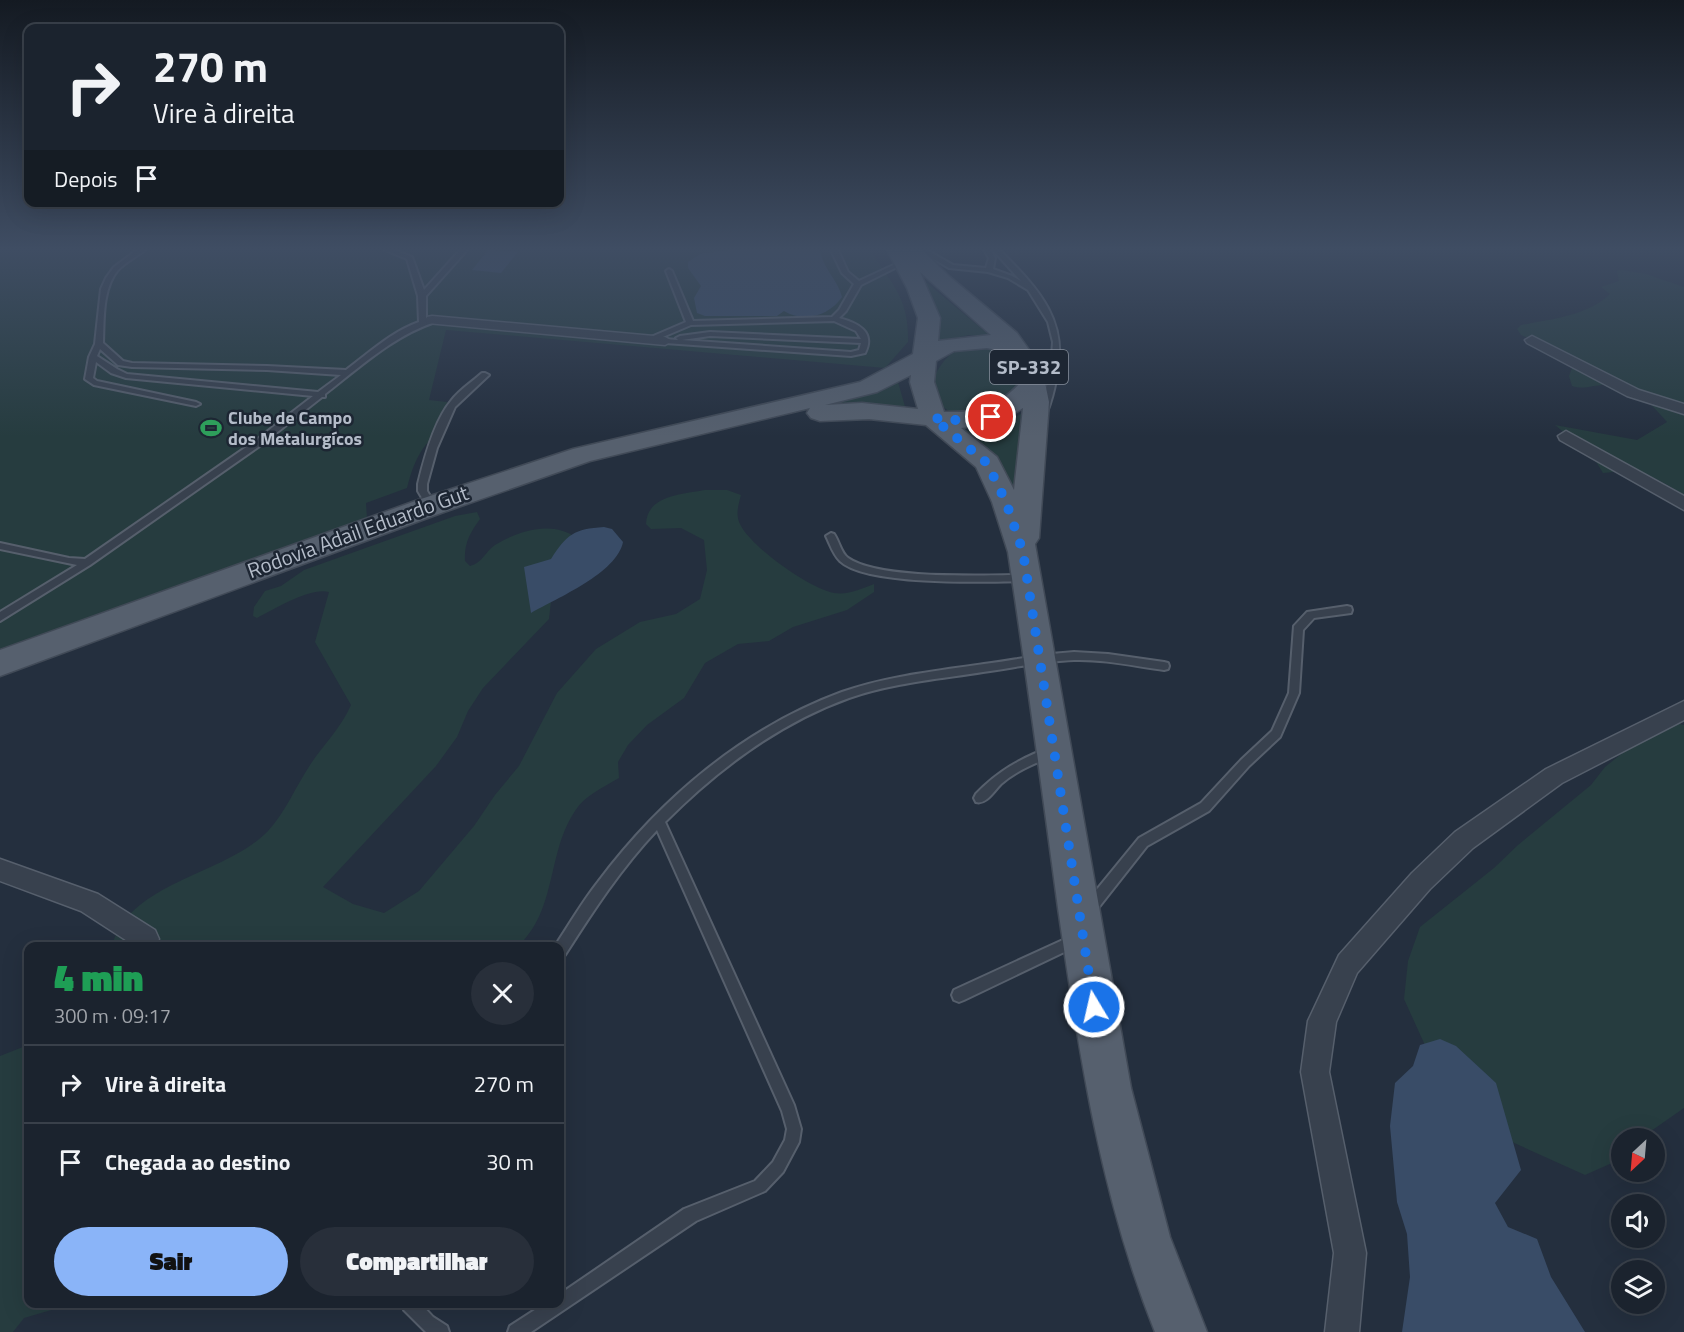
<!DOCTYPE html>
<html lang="pt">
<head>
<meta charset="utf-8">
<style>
  :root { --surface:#1b232e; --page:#282f3a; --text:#f1f3f6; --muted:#a0a4aa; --line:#39404a; --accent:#8ab4f8 }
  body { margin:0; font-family:"Titillium Web",sans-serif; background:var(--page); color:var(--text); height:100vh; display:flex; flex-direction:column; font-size:22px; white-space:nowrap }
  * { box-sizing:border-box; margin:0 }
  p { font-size:20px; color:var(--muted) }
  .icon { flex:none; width:33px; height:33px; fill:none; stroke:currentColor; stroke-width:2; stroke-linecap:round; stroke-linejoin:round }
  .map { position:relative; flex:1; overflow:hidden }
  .side { position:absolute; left:24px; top:942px; width:540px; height:366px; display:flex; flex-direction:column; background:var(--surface); border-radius:12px; box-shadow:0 6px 24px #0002,0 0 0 2px var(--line) }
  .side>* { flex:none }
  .banner { position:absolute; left:24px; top:24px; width:540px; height:183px; border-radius:12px; box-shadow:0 6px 24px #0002,0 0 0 2px var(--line); background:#1b232e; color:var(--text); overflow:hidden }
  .needle { width:39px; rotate:206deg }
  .controls { position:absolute; left:1611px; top:1128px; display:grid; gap:12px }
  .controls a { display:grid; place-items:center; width:54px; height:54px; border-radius:50%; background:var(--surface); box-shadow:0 6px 24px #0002,0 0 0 2px var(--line); font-size:30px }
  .pin { position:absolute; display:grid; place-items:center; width:51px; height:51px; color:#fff; margin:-26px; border:3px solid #fff; border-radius:50%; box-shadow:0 2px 6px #0007 }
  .me { position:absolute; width:66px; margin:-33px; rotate:351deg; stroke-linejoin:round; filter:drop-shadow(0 0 4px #0008) }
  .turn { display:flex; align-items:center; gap:21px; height:126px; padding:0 30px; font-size:27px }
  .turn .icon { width:78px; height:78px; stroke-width:2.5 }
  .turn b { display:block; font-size:42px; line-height:51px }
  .then { display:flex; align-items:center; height:57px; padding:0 30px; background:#0003; gap:12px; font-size:22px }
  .round { display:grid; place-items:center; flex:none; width:63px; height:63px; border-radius:32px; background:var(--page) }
  .overview { display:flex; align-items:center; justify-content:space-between; height:102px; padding:0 30px }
  h1 { font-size:36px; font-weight:800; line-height:45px; color:#1e9e55 }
  .button { display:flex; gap:12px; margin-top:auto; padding:12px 30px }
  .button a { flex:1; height:69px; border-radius:36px; background:var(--accent); color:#111; font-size:24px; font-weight:800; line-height:69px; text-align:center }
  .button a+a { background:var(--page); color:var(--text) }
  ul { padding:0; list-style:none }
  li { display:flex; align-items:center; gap:18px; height:78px; padding:0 30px; border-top:2px solid var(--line) }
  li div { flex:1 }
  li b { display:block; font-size:22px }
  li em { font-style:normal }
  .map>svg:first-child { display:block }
  .green { fill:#263c3f }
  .water { fill:#394c67 }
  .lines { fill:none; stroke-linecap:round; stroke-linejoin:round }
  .service-casing { stroke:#565f6c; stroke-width:4 }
  .minor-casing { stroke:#565f6c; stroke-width:3 }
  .primary-casing { stroke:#414a57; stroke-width:3 }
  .service { fill:#38414e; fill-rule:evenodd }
  .minor { fill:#38414e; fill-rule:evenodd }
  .primary { fill:#56606e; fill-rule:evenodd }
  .route { stroke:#1a73e8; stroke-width:10; stroke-dasharray:0 18 }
  .labels { text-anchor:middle; stroke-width:5; stroke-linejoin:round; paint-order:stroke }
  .far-poi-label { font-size:18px; font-weight:bold; fill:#b4bcc9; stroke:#1d2633; text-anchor:start }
  .shield { fill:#1d2633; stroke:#878f9c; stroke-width:1.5 }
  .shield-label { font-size:20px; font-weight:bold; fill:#b4bcc9 }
  .street-label { font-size:21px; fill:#b4bcc9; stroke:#1d2633 }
</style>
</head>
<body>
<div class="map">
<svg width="1684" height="1332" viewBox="0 0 1684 1332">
  <rect width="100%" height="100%" fill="#242f3e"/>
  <g class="green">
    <path d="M0 250H870C893 286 909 298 908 342L885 368 446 330 429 400 447 402 445 425C422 446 415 457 407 488L366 503 367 518 356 533 0 665Z"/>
    <path d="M1622 270 1646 274 1684 287V495C1651 475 1642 469 1603 473L1593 457 1555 425 1637 440 1667 422C1650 402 1633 385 1605 385 1592 385 1584 390 1572 386L1569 376 1572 368 1542 344 1521 335 1517 329 1521 325C1552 319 1587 316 1610 294L1601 287 1619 281 1617 271Z"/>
    <path d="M921 278 993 338 969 335 937 342C942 318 931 300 921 278Z"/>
    <path d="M998 346C1019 364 1021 369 1013 396 994 407 962 425 942 406 936 401 934 391 930 385 950 345 956 349 998 346Z"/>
    <path d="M898 382 906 410 816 408Z"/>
    <path d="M1024 412 1013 504 955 429C986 433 997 428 1024 412Z"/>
    <path d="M705 490H727L741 495C738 506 735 516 741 526 753 548 810 589 834 593 849 595 861 589 874 584V592L847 610 793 627 769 641 738 644 705 663 684 698 647 725 628 745 618 762 619 778C604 787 585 795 575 811 547 852 557 911 518 946H112C130 881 224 876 268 831 285 813 296 786 310 765 323 745 341 728 351 705L315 642 329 592C311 587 274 609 257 618L253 616 254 607 265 591 281 586 304 570 455 516 477 512 480 519C470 533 464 543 465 561L470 566C482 563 485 552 495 545 518 531 553 520 576 538L552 592 549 619 483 688 468 711 457 737 436 766 323 887 353 904 384 913 419 891 474 826 495 795 519 766 557 693 596 649 640 622 676 614 700 599 707 570 704 540 681 528 651 529 646 524C647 495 683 494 705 490Z"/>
    <path d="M1670 722 1684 725V1108L1641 1138H1622L1621 1159 1585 1175 1490 1132 1437 1085 1424 1043 1404 999 1408 961 1420 927 1494 868 1518 845 1591 785 1605 767 1645 735Z"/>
    <path d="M28 1045V1304H72L24 1318 13 1332H0V1056Z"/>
  </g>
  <g class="water">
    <path d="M488 250 518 252 501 273 472 270Z"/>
    <path d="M729 250H820C823 269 838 280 842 297 829 316 804 323 784 311L777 316H705L697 313 694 298 701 286 688 268V262L700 254Z"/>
    <path d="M604 527 612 529 623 542C617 573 557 598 531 613L524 567 551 559C567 534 574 529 604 527Z"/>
    <path d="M1440 1039 1456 1046 1496 1083 1521 1170 1495 1203 1508 1227 1537 1239 1551 1277 1585 1332H1402L1410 1277 1407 1234 1397 1202 1390 1126 1395 1083 1413 1066 1420 1045Z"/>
  </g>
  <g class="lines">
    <defs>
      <g id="service">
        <path d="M137 250H145C136 257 126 262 118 270 102 289 104 320 103 343L123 361 132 363 267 366 346 370C369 353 391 332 419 322L418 296 407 259 385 250H395L412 257 424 290 460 250H467L426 296V320L432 318 436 320 435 322C393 336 360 367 325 394V397H322L261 445 90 565 0 621V612L77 565 0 549V543L69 558 85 559 255 441 313 396 126 378 111 373 96 362 93 378 97 381 196 402 200 404 196 406 94 385 85 379 89 357 95 344 101 289 106 278 114 267ZM100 349 118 365 132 367 267 370 341 375 318 392 127 374 117 369 97 356Z"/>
        <path d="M831 250H838L848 272 859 281 900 262 905 263 861 285 846 311 839 318C857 323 876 331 865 353L851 356 665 343 661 341 665 339 678 340 676 338 680 336 710 332 861 339 856 331 834 321 691 325 651 342 644 340 686 322 666 271 669 269 672 271 693 321 832 317 839 310 854 284 842 273ZM710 336 861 343 859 350 851 352 682 340Z"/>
        <path d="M918 250H927L953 265 986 268 989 258 984 250H991L995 258 993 269 1012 276 1021 281 993 250H1000C1039 290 1070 321 1056 380 1054 391 1051 402 1047 412H1044L1040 410 1051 372 1053 342 1048 322 1028 290 1008 278 988 272 949 268Z"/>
        <path d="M482 373H485L489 375 455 407 437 448 427 484V491L436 506 431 509 428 508 418 491V484C424 459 434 421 451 401 459 390 472 382 482 373Z"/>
        <path d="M831 533 834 534C839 541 841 553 848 558 879 580 984 575 1024 575L1029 578 1024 581C986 582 866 586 840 561 833 554 830 544 826 536Z"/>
        <path d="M1347 606 1351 607 1352 610 1351 613 1314 618 1303 630 1299 693 1280 737 1249 766 1209 811 1147 846 1095 912 1090 914 1085 912 1084 908 1085 904 1139 838 1201 803 1241 760 1272 731 1289 693 1294 626 1307 612Z"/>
        <path d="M1074 652 1108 654 1164 662 1168 663 1169 666 1168 669 1164 670C1134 666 1104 659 1074 660 1043 661 1013 668 983 672 939 679 892 683 849 698 779 723 718 769 665 822L794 1105 801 1129 799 1142 783 1172 765 1191 696 1221 531 1332H508L510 1326 544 1304H560V1294L684 1209 755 1181 773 1162 785 1140 787 1129 782 1111 657 830C621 868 593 911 565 955L560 957V946H555C569 925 582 902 598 882 660 799 744 728 842 692 887 676 937 671 984 664 1014 660 1044 654 1074 652Z"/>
        <path d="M1051 747 1055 749 1057 752 1055 755C1036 763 1017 770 1001 784 994 791 986 805 976 802L974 798 976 794C998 771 1021 758 1051 747Z"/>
        <path d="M1076 934 1081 936 1083 940 1081 944 964 1000 959 1002 954 1000 952 995 954 990Z"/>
        <path d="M402 1304H421L433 1317 447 1326 449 1332H426L404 1310Z"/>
      </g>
      <g id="minor">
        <path d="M432 316 665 337 672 341 665 345 427 323 425 320 427 317Z"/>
        <path d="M1532 336 1639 390 1684 404V414L1627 396 1527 343 1525 340Z"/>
        <path d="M1566 431 1684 496V510L1560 440 1558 436Z"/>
        <path d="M1684 701V720L1562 783 1473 848 1430 889 1357 973 1336 1022 1329 1072 1366 1253 1359 1332H1325L1334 1253 1301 1072 1308 1021 1339 955 1412 873 1455 832 1546 769Z"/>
        <path d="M0 859 98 894 155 930 159 939 156 946H135L81 911 0 881Z"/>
      </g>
      <path id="primary" d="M887 250H922L950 277 1017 333 1042 368 1049 402 1039 538 1035 544 1131 1088 1170 1237 1207 1332H1155C1100 1195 1079 1053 1058 908 1042 789 1026 670 1008 552L992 502 976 467 926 425 869 419 820 421 811 418 807 413 810 408 590 461 441 513 0 676V650L421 499 573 449 860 382 913 354 918 318 907 288ZM920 272 991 335 938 341 940 318ZM987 348 1007 352 1018 368 1020 383C998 407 976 413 944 412L934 382 936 361 954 351ZM911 375 910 382 918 409 862 403 825 405 877 392ZM1023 408 1014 490 997 457 961 428C984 426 1003 421 1023 408Z"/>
    </defs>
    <use href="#service" class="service-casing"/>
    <use href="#minor" class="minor-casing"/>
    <use href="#primary" class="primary-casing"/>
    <use href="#service" class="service"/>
    <use href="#minor" class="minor"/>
    <use href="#primary" class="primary"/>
  </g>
  <linearGradient id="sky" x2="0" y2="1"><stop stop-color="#141a22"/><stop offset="0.57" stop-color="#3f4d63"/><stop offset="1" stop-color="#3f4d63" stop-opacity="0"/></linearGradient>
  <rect width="1684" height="437" fill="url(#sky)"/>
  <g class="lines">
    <path class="route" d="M991 417 967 421 933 418 987 463 1006 502 1023 552 1094 1007"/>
  </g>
  <defs>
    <symbol id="stadium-bare" viewBox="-9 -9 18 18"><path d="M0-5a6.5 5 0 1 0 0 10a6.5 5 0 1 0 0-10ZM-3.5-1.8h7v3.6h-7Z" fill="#2e9e5b" stroke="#1d2633" stroke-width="2.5" paint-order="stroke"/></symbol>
  </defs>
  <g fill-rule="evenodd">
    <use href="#stadium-bare" x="196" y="413" width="30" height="30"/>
  </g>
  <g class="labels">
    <g class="far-poi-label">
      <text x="228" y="424">Clube de Campo<tspan x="228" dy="21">dos Metalurgícos</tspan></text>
    </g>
    <rect class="shield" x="990" y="350" width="78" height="34" rx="4.5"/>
    <g class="shield-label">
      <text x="1029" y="374">SP-332</text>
    </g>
    <g class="street-label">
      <text transform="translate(358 532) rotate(-20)" y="7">Rodovia Adail Eduardo Gut</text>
    </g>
  </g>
</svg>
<div class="controls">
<a><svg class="needle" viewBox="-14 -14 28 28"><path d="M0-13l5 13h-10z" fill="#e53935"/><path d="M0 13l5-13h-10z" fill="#a0a4aa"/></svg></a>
<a><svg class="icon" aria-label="sound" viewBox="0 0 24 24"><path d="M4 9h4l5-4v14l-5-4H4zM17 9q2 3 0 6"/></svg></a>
<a><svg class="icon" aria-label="layers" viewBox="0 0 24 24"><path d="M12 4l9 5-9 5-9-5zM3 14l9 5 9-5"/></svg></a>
</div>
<div class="pin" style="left:991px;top:417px;background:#d93025"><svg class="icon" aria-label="arrive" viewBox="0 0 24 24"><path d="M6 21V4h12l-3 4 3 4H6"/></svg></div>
<svg class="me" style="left:1094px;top:1007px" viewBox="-20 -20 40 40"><circle r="17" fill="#1a73e8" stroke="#fff" stroke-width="3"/><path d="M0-11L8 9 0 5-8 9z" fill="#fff"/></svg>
<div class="banner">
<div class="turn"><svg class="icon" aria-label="right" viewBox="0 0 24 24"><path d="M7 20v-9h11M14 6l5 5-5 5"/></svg><div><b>270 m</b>Vire à direita</div></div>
<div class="then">Depois<svg class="icon" aria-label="arrive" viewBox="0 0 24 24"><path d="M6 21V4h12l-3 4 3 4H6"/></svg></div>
</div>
<section class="side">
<div class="overview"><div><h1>4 min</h1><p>300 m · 09:17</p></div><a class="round"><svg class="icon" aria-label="close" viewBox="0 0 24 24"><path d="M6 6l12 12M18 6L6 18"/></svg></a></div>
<ul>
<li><svg class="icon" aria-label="right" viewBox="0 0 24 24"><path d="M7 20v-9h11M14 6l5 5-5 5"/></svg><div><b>Vire à direita</b></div><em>270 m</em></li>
<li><svg class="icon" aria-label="arrive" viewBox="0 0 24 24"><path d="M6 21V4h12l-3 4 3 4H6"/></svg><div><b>Chegada ao destino</b></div><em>30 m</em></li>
</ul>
<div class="button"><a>Sair</a><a>Compartilhar</a></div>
</section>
</div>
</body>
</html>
